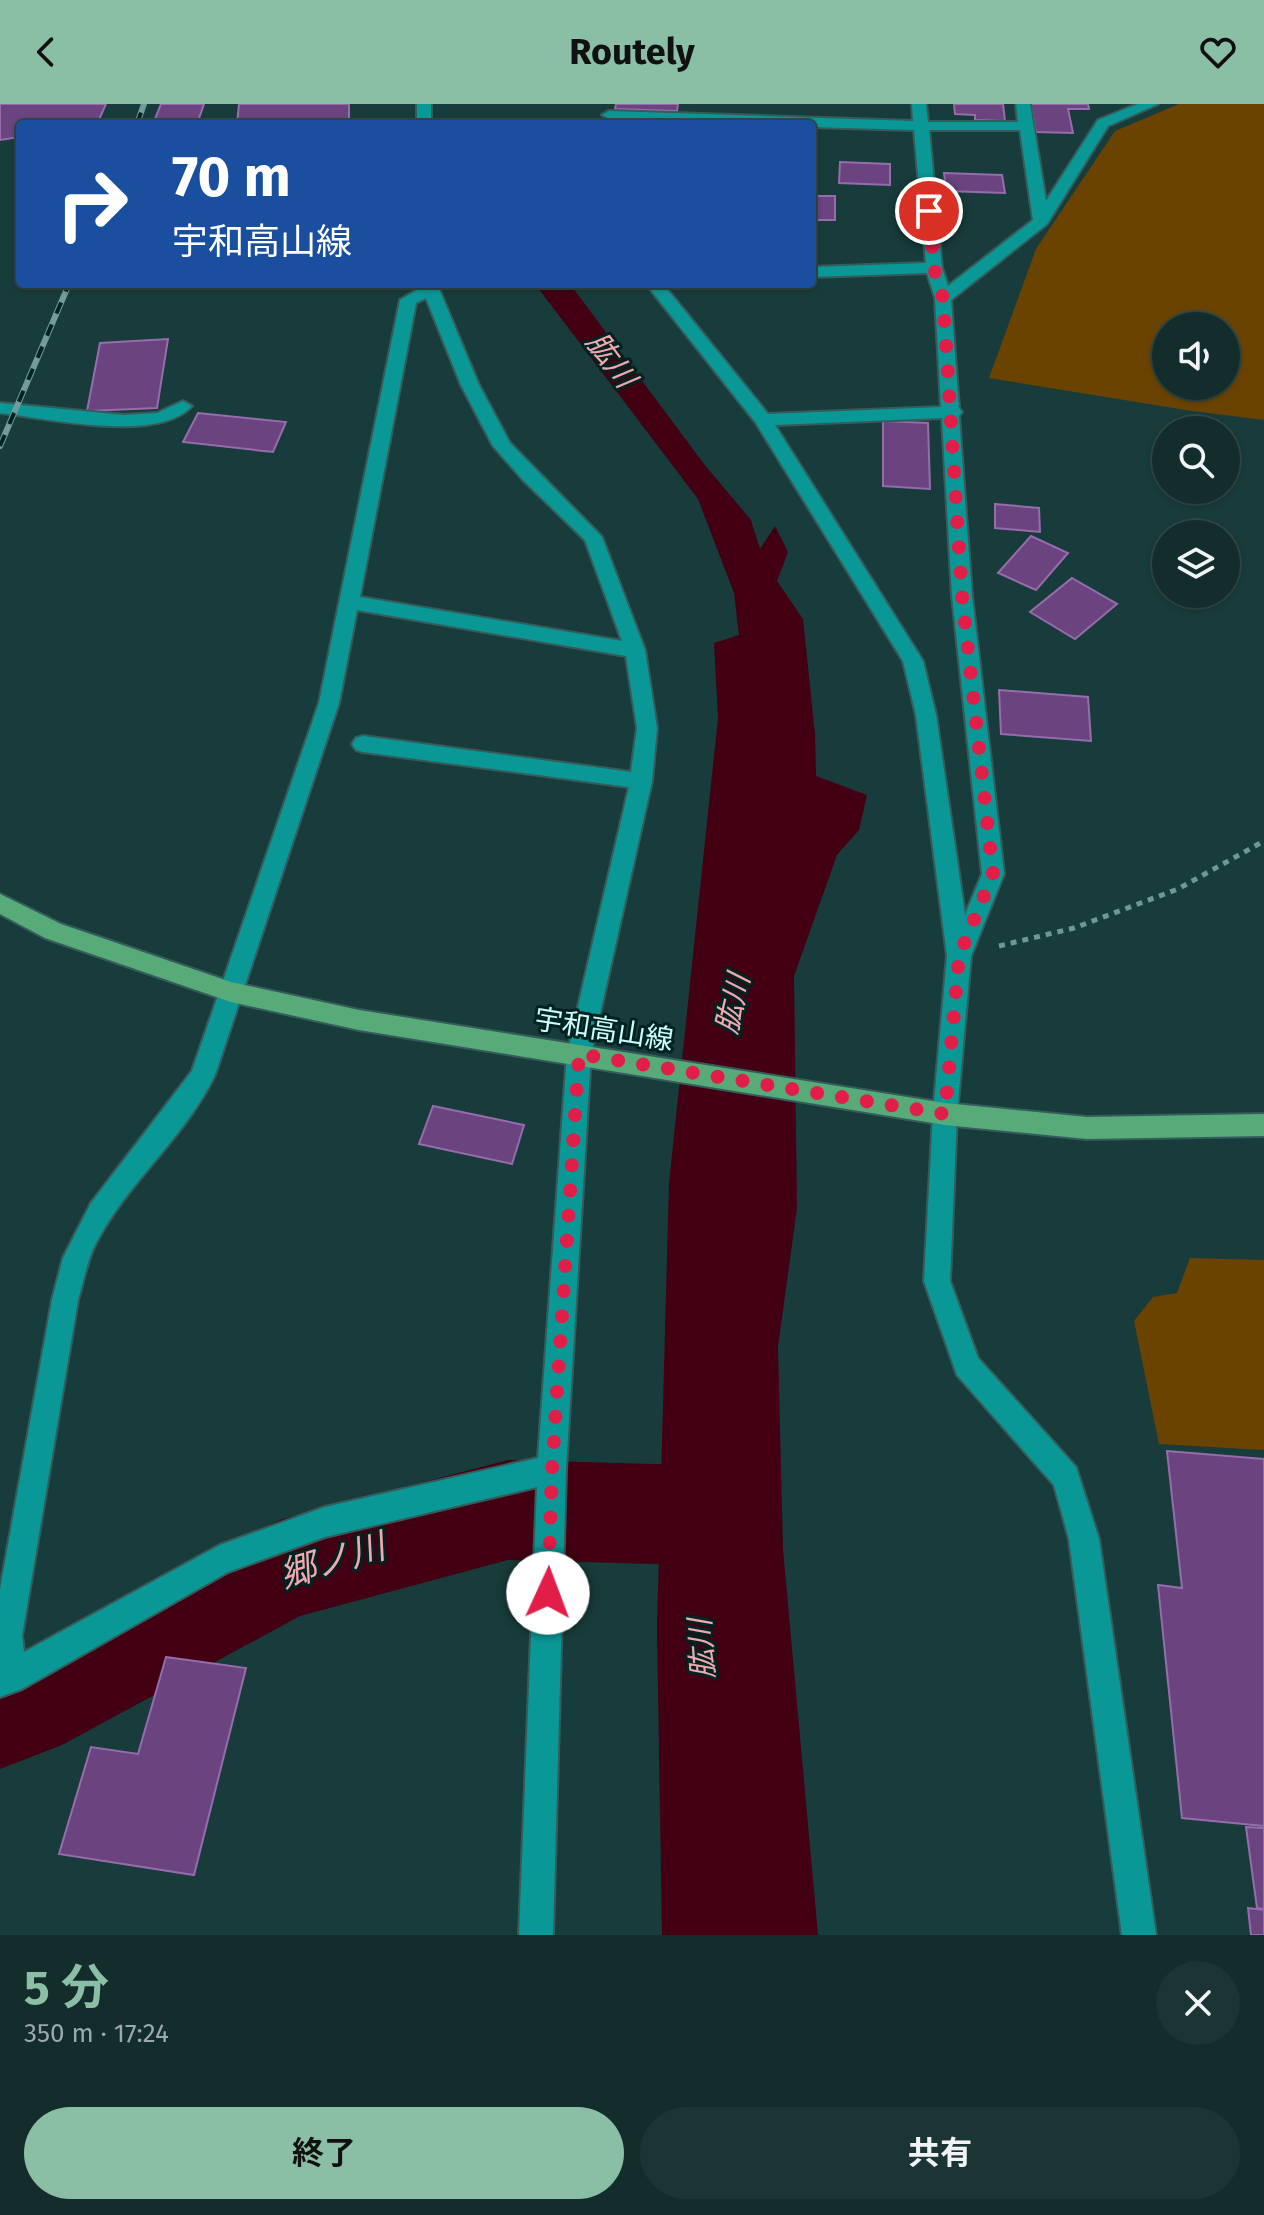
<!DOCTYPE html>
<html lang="ja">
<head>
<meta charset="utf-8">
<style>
  :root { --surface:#122d2c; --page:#1b3534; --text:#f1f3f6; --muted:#9ca8a9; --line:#314948; --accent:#8abfa5 }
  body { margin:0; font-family:"Fira Sans","Noto Sans JP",sans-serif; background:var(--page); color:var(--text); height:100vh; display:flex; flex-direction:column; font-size:30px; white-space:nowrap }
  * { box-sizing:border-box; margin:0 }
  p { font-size:26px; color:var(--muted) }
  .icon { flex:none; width:44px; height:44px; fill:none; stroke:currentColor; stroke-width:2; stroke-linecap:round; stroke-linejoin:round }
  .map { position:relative; height:1831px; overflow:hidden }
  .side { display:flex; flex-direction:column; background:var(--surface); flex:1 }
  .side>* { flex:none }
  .guide { position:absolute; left:16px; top:16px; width:800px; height:168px; border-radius:8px; box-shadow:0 2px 6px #0004,0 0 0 2px var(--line); background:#1a4fa0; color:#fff; overflow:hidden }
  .buttons { position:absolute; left:1152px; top:208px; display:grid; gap:16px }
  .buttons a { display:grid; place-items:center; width:88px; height:88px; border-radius:50%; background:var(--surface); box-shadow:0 2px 6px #0004,0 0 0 2px var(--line); font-size:40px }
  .pin { position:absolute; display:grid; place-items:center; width:68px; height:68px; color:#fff; margin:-34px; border:4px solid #fff; border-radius:50%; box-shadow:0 2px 8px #0007 }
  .me { position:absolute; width:88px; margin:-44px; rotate:2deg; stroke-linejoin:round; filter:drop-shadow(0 0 6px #0008) }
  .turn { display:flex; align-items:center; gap:28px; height:168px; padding:0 24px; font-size:36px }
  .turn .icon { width:104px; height:104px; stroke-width:2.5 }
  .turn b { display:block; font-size:56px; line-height:68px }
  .round { display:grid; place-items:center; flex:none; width:84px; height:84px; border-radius:42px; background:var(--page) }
  .summary { display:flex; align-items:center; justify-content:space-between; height:136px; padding:0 24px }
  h1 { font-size:48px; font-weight:700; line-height:60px; color:var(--accent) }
  .primary-button { display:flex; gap:16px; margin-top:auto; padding:16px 24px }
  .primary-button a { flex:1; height:92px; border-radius:48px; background:var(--accent); color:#111; font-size:32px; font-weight:700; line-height:92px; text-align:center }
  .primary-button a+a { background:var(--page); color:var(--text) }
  header { display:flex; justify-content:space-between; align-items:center; height:104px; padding:0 24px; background:var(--accent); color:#111; font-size:36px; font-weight:700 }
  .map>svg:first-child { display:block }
  .green { fill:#6a4300; fill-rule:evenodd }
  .water { fill:#420012 }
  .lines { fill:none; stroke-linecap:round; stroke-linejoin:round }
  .river { fill:#420012; fill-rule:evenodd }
  .building { fill:#6a437f; stroke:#966dac; stroke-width:2 }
  .minor-casing { stroke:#355c5b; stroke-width:4 }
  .major-casing { stroke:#355c5b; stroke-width:4 }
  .path { stroke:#6d9896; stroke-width:5; stroke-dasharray:6 6; stroke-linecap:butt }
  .minor { fill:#0a9896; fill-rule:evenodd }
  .major { fill:#57ab79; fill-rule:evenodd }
  .rail-casing { stroke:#719c9b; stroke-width:6 }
  .rail { stroke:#002322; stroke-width:4; stroke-dasharray:12; stroke-linecap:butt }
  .route { stroke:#e11d48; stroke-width:14; stroke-dasharray:0 25.2 }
  .labels { text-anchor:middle; stroke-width:6; stroke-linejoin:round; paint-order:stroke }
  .street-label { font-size:28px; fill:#cbfefc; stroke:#002322 }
  .water-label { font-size:30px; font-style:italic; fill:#f3a7ae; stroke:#002322 }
  .near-water-label { font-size:36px; font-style:italic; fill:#f3a7ae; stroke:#002322 }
</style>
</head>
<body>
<header><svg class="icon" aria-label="back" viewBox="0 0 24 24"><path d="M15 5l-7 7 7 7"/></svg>Routely<svg class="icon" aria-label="heart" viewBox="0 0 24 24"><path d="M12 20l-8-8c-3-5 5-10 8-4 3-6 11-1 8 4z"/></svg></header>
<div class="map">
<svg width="1264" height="1831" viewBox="0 0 1264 1831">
  <rect width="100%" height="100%" fill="#183c3b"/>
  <g class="green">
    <path d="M1179 0H1264V316L1192 307 989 274 1036 145 1115 27ZM1166 222H1226V282H1166Z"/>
    <path d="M1190 1154 1264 1156V1346L1159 1340 1134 1217 1153 1193 1177 1189Z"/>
  </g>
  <path class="water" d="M535 180H570L704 360 751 416 760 445 775 422 788 448 777 477 803 515 815 630 816 672 867 691 859 726 837 751 794 872 797 1104 778 1243 783 1445 818 1831H662L657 1524 669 1079 718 614 714 539 739 531 734 489 698 395Z"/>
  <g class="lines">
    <path class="river" d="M508 1356 692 1361 727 1376 742 1411 727 1446 692 1461 508 1456 300 1512 62 1641 0 1665V1558L247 1430 283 1415Z"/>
  </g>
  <g class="building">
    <path d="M0 0H106L97 20H20V33L0 36Z"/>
    <path d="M161 0H204L197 20H153Z"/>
    <path d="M239 0H349V20H237Z"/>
    <path d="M616 0H678L677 7 615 5Z"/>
    <path d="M954 0H1003L1005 17 975 16V11L955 10Z"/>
    <path d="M1031 0H1088L1089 5H1068L1073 29 1036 28Z"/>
    <path d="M840 58 890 60V81L839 79Z"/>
    <path d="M944 69 1002 71 1005 89 946 87Z"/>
    <rect x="812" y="92" width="23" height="24"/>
    <path d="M168 235 157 304 87 307 100 239Z"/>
    <path d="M198 309 286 318 273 348 183 338Z"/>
    <path d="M883 317 928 319 930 385 883 382Z"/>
    <path d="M995 400 1039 404 1040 428 995 424Z"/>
    <path d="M1031 432 1068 449 1036 486 998 469Z"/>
    <path d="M1072 474 1117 500 1075 535 1030 508Z"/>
    <path d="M999 586 1088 593 1091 637 1001 630Z"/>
    <path d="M433 1002 524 1021 512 1060 419 1040Z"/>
    <path d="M1167 1347 1264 1355V1722L1182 1714 1158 1481 1182 1484Z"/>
    <path d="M166 1553 246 1564 194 1771 59 1750 91 1643 138 1650Z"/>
    <path d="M1246 1723 1264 1724V1805L1257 1804Z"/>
    <path d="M1248 1804 1264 1806V1831H1251Z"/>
  </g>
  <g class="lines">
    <defs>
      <g id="minor">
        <rect x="417" y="0" width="14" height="20"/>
        <path d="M912 0H926L928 18H1018L1016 0H1030L1046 97 1098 16 1138 0H1158L1108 22 1047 120 951 196 959 304 962 308 959 312 972 492 1004 770 971 852 957 1010 950 1177 978 1254 1076 1363 1099 1435 1156 1831H1122L1069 1435 1054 1381 957 1271 924 1177 933 1010 947 852 916 611 903 557 756 319 646 180H663L768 310 941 303 935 194 927 169 812 173V163L926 159 914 26 812 23V20L609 15 602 11 609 7 913 17ZM929 26H1020L1033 116 948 182 942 164ZM942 314 952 492 982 770 965 811 936 611 923 557 775 321Z"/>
        <path d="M421 180H437L479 281 510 339 602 433 645 546 657 624 652 677 591 950 566 1365 553 1831H519L537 1383 325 1433 228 1468 22 1585 0 1593V1486L52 1196 63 1154 91 1099 192 967 319 599 400 196 422 183ZM426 194 461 281 493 342 523 376 585 436 622 537 360 493 416 199ZM357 506 626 552 637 624 631 668 363 632 356 634 352 640 356 646 363 648 629 683 567 950 538 1354 325 1403 220 1441 24 1548 22 1532 78 1196C84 1176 87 1155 97 1137 129 1077 186 1032 215 971L339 599Z"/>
        <path d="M183 297 192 302C158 340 46 314 0 309V299L124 311 157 309Z"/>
      </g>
      <path id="major" d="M0 790 61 820 231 878 359 906 945 999 1087 1013 1264 1010V1032L1087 1035 945 1021 359 926 231 898 45 834 0 810Z"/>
    </defs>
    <use href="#minor" class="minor-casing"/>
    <use href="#major" class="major-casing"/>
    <path class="path" d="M999 842 1074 824 1178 785 1264 737"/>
    <use href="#minor" class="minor"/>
    <use href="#major" class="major"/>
    <defs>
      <g id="rail">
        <path d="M137 20 144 0"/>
        <path d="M0 342 69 180"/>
      </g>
    </defs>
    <use href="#rail" class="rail-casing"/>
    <use href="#rail" class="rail"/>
  </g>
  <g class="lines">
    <path class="route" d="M548 1489 552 1365 579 950 945 1010 959 852 993 770 962 492 943 194 934 164 929 107"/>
  </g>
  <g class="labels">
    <g class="street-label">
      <text transform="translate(604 925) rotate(9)" y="10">宇和高山線</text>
    </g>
    <g class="water-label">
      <text transform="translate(611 256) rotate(53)" y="10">肱川</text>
      <text transform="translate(733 900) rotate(-77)" y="10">肱川</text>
      <text transform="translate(702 1545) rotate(-94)" y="10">肱川</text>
    </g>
    <g class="near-water-label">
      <text transform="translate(332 1456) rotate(-17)" y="13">郷ノ川</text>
    </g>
  </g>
</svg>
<div class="buttons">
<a><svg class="icon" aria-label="sound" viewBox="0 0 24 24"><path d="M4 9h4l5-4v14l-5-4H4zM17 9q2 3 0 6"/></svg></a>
<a><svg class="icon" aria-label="search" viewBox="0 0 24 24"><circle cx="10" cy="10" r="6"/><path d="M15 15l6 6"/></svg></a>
<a><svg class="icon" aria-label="layers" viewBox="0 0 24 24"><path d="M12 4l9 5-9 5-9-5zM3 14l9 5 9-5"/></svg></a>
</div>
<div class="pin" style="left:929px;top:107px;background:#d93025"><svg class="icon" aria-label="arrive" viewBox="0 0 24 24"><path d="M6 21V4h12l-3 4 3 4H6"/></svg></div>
<svg class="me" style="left:548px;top:1489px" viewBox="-20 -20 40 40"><circle r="19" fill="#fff"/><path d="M0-13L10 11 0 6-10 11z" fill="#e11d48"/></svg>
<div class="guide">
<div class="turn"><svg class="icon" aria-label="right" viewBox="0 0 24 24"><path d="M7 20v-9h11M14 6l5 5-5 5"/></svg><div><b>70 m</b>宇和高山線</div></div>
</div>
</div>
<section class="side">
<div class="summary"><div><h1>5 分</h1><p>350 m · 17:24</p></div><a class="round"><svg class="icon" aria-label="close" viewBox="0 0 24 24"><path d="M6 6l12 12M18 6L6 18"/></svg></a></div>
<div class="primary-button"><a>終了</a><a>共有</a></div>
</section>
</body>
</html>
